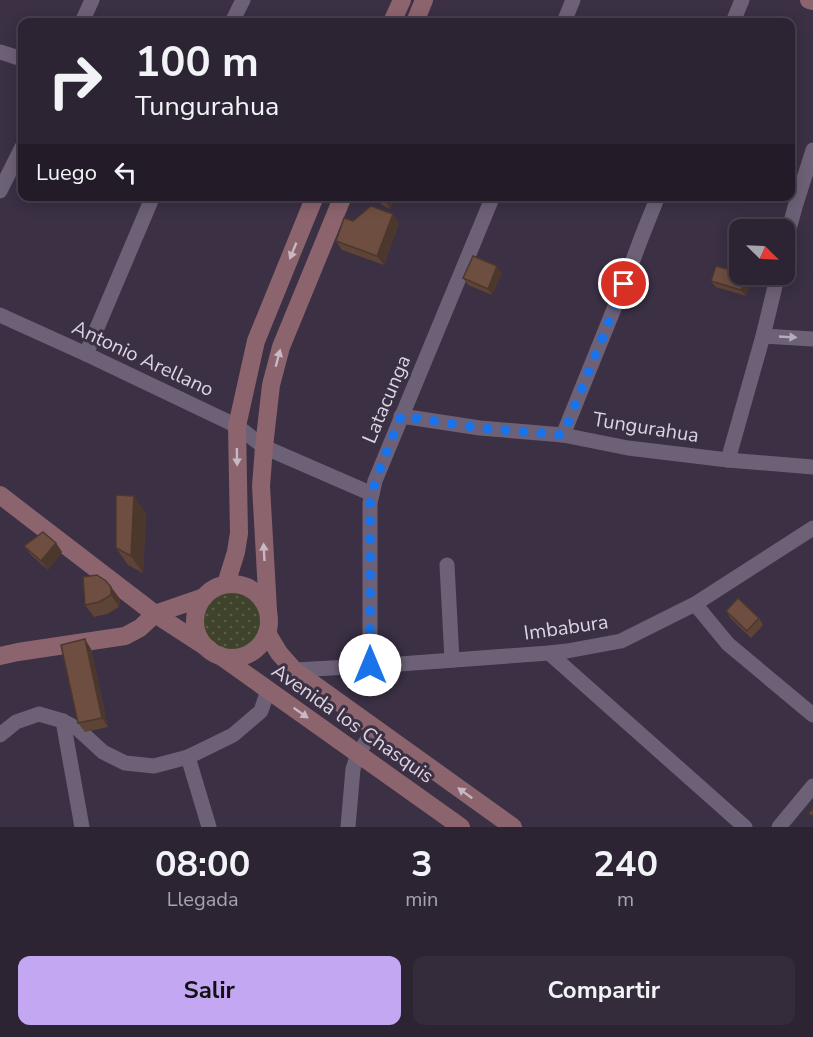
<!DOCTYPE html>
<html lang="es">
<head>
<meta charset="utf-8">
<style>
  :root { --surface:#2c2433; --page:#342c3b; --text:#f1f3f6; --muted:#a6a4ac; --line:#48414e; --accent:#c3a7f2 }
  body { margin:0; font-family:"Nunito Sans",sans-serif; background:var(--page); color:var(--text); height:100vh; display:flex; flex-direction:column; font-size:22px; white-space:nowrap }
  * { box-sizing:border-box; margin:0 }
  p { font-size:20px; color:var(--muted) }
  .icon { flex:none; width:33px; height:33px; fill:none; stroke:currentColor; stroke-width:2; stroke-linecap:round; stroke-linejoin:round }
  .map { position:relative; height:827px; overflow:hidden }
  .side { display:flex; flex-direction:column; background:var(--surface); flex:1 }
  .side>* { flex:none }
  .hud { position:absolute; left:18px; top:18px; width:777px; height:183px; border-radius:12px; box-shadow:0 3px 15px #0003,0 0 0 2px var(--line); background:#2c2433; color:var(--text); overflow:hidden }
  .needle { width:39px; rotate:114deg }
  .tools { position:absolute; left:729px; top:219px; display:grid; gap:12px }
  .tools a { display:grid; place-items:center; width:66px; height:66px; border-radius:12px; background:var(--surface); box-shadow:0 3px 15px #0003,0 0 0 2px var(--line); font-size:30px }
  .pin { position:absolute; display:grid; place-items:center; width:51px; height:51px; color:#fff; margin:-26px; border:3px solid #fff; border-radius:50%; box-shadow:0 2px 6px #0007 }
  .me { position:absolute; width:66px; margin:-33px; rotate:0deg; stroke-linejoin:round; filter:drop-shadow(0 0 4px #0008) }
  .turn { display:flex; align-items:center; gap:21px; height:126px; padding:0 18px; font-size:27px }
  .turn .icon { width:78px; height:78px; stroke-width:2.5 }
  .turn b { display:block; font-size:42px; line-height:51px }
  .then { display:flex; align-items:center; height:57px; padding:0 18px; background:#0003; gap:12px; font-size:22px }
  .eta { display:flex; justify-content:space-evenly; align-items:center; height:102px; text-align:center }
  .eta b { font-size:36px; font-weight:700; line-height:42px }
  .action { display:flex; gap:12px; margin-top:auto; padding:12px 18px }
  .action a { flex:1; height:69px; border-radius:12px; background:var(--accent); color:#111; font-size:24px; font-weight:700; line-height:69px; text-align:center }
  .action a+a { background:var(--page); color:var(--text) }
  .map>svg:first-child { display:block }
  .park { fill:url(#park-dots) }
  .lines { fill:none; stroke-linecap:round; stroke-linejoin:round }
  .street { stroke:#6d6177; stroke-width:15 }
  .secondary { stroke:#8c646d; stroke-width:18 }
  .wall { fill:#5e4337 }
  .shaded-wall { fill:#4c372d }
  .building { fill:#6d4e40; stroke:#4c372d; stroke-width:1.5 }
  .oneway { fill:#c8b8c4 }
  .oneway2 { fill:#b5acbc }
  .route { stroke:#1a73e8; stroke-width:10; stroke-dasharray:0 18 }
  .labels { text-anchor:middle; stroke-width:6; stroke-linejoin:round; paint-order:stroke }
  .street-label { font-size:20px; fill:#dcd4e1; stroke:#3b3044 }
</style>
</head>
<body>
<div class="map">
<svg width="813" height="827" viewBox="0 0 813 827">
  <defs>
    <pattern id="park-dots" width="8" height="8" patternUnits="userSpaceOnUse" patternTransform="scale(1.5)"><rect width="8" height="8" fill="#40432b"/><path d="M2 2h.1M6 6h.1" fill="none" stroke="#5b5d49" stroke-width="1.8" stroke-linecap="round"/></pattern>
  </defs>
  <rect width="100%" height="100%" fill="#3b3044"/>
  <path class="park" d="M231 588C241 589 248 591 256 599 279 621 252 662 223 651 212 647 205 633 200 623 206 603 209 593 231 588Z"/>
  <g class="lines">
    <g class="street">
      <path d="M82 22 92 0"/>
      <path d="M232 22 243 0"/>
      <path d="M564 22 573 0"/>
      <path d="M733 22 742 0"/>
      <path d="M0 52 22 59"/>
      <path d="M0 191 22 147"/>
      <path d="M784 248 795 207 813 150"/>
      <path d="M0 315 86 354 237 426 264 447 372 494"/>
      <path d="M763 336 813 339"/>
      <path d="M86 354 153 196"/>
      <path d="M401 416 480 428 563 435 628 448 728 460 813 467"/>
      <path d="M563 435 624 284 642 236 658 196"/>
      <path d="M728 460 763 336 778 274"/>
      <path d="M447 565 452 660"/>
      <path d="M695 604 728 644 813 715"/>
      <path d="M549 653 745 827"/>
      <path d="M370 665V503L375 481 493 196"/>
      <path d="M294 670 386 665 549 653 567 651 621 641 695 604 813 528"/>
      <path d="M63 721 82 827"/>
      <path d="M0 735 16 722 39 714 63 721 78 729 103 752 125 763 154 766 188 757 233 735 261 711 268 690"/>
      <path d="M188 757 209 827"/>
      <path d="M348 827 353 769 358 754 375 728"/>
      <path d="M779 827 813 786"/>
    </g>
    <g class="secondary">
      <path d="M809 0 813 1"/>
      <path d="M392 22 402 0"/>
      <path d="M415 22 424 0"/>
      <path d="M0 495 155 614 209 649"/>
      <path d="M226 584 236 552 239 533 237 426 256 341 315 196"/>
      <circle cx="232" cy="621" r="37"/>
      <path d="M268 610 261 486 264 447 271 385 281 347 343 196"/>
      <path d="M267 633 279 653 294 670 513 827"/>
      <path d="M219 655 461 827"/>
      <path d="M0 656 18 652 125 636 140 628 155 614 204 597"/>
    </g>
  </g>
  <g class="wall">
    <path d="M379 196H396L390 209 382 205 378 199Z"/>
    <path d="M453 196H466L463 201Z"/>
    <path d="M684 196H704L701 204Z"/>
    <path d="M353 221 399 223 384 265 342 250 336 241Z"/>
    <path d="M502 273 492 295 468 285 463 278Z"/>
    <path d="M711 281H751L746 296 716 287Z"/>
    <path d="M146 513 143 573 128 565 116 548Z"/>
    <path d="M56 543 62 552 48 570 31 555 24 546Z"/>
    <path d="M111 587 120 599 119 607 107 614 94 617 85 605Z"/>
    <path d="M726 611 759 618 763 625 751 638 730 618Z"/>
    <path d="M91 649 108 727 85 732 78 723Z"/>
  </g>
  <g class="shaded-wall">
    <path d="M388 196H396L390 209 386 202Z"/>
    <path d="M460 196H466L463 201Z"/>
    <path d="M697 196H704L701 204 697 197Z"/>
    <path d="M393 214 399 223 384 265 377 256Z"/>
    <path d="M497 266 502 273 492 295 488 289Z"/>
    <path d="M746 275 751 281 746 296 741 290Z"/>
    <path d="M134 496 146 513 143 573 131 556Z"/>
    <path d="M56 543 62 552 48 570 41 561Z"/>
    <path d="M111 587 120 599 119 607 111 595Z"/>
    <path d="M85 639 91 649 108 727 102 718Z"/>
  </g>
  <g class="building">
    <path d="M379 196H388L386 202 378 199Z"/>
    <path d="M371 206 393 214 377 256 336 241 344 218 353 221Z"/>
    <path d="M473 256 497 266 488 289 463 278Z"/>
    <path d="M716 266 740 273V274L746 275 741 290 711 281Z"/>
    <path d="M116 495 134 496 131 556 116 548Z"/>
    <path d="M43 532 56 543 41 561 24 546Z"/>
    <path d="M97 575 106 581 111 587V595L99 602 85 605 83 577Z"/>
    <path d="M738 598 759 618 747 631 726 611Z"/>
    <path d="M85 639 102 718 78 723 61 645Z"/>
    <path d="M813 808V817L809 813Z"/>
  </g>
  <defs><path id="oneway-solid" d="M-6-.8H1V-3.2L6.5 0L1 3.2V.8H-6Z" transform="scale(1.5)"/></defs>
  <g class="oneway">
    <use href="#oneway-solid" transform="translate(293 251) rotate(112)"/>
    <use href="#oneway-solid" transform="translate(278 358) rotate(-75)"/>
    <use href="#oneway-solid" transform="translate(237 457) rotate(89)"/>
    <use href="#oneway-solid" transform="translate(264 552) rotate(-93)"/>
    <use href="#oneway-solid" transform="translate(301 713) rotate(35)"/>
    <use href="#oneway-solid" transform="translate(465 793) rotate(-144)"/>
  </g>
  <use class="oneway2" href="#oneway-solid" transform="translate(788 337) rotate(3)"/>
  <g class="lines">
    <path class="route" d="M370 665V503L375 481 401 416 480 428 563 435 624 284"/>
  </g>
  <g class="labels">
    <g class="street-label">
      <text transform="translate(143 358) rotate(25)" y="7">Antonio Arellano</text>
      <text transform="translate(386 399) rotate(-67)" y="7">Latacunga</text>
      <text transform="translate(646 427) rotate(9)" y="7">Tungurahua</text>
      <text transform="translate(566 627) rotate(-8)" y="7">Imbabura</text>
      <text transform="translate(353 723) rotate(35)" y="7">Avenida los Chasquis</text>
    </g>
  </g>
</svg>
<div class="tools">
<a><svg class="needle" viewBox="-14 -14 28 28"><path d="M0-13l5 13h-10z" fill="#e53935"/><path d="M0 13l5-13h-10z" fill="#a6a4ac"/></svg></a>
</div>
<div class="pin" style="left:624px;top:284px;background:#d93025"><svg class="icon" aria-label="arrive" viewBox="0 0 24 24"><path d="M6 21V4h12l-3 4 3 4H6"/></svg></div>
<svg class="me" style="left:370px;top:665px" viewBox="-20 -20 40 40"><circle r="19" fill="#fff"/><path d="M0-13L10 11 0 6-10 11z" fill="#1a73e8"/></svg>
<div class="hud">
<div class="turn"><svg class="icon" aria-label="right" viewBox="0 0 24 24"><path d="M7 20v-9h11M14 6l5 5-5 5"/></svg><div><b>100 m</b>Tungurahua</div></div>
<div class="then">Luego<svg class="icon" aria-label="left" viewBox="0 0 24 24"><path d="M17 20v-9H6M10 6l-5 5 5 5"/></svg></div>
</div>
</div>
<section class="side">
<div class="eta">
<div><b>08:00</b><p>Llegada</p></div>
<div><b>3</b><p>min</p></div>
<div><b>240</b><p>m</p></div>
</div>
<div class="action"><a>Salir</a><a>Compartir</a></div>
</section>
</body>
</html>
